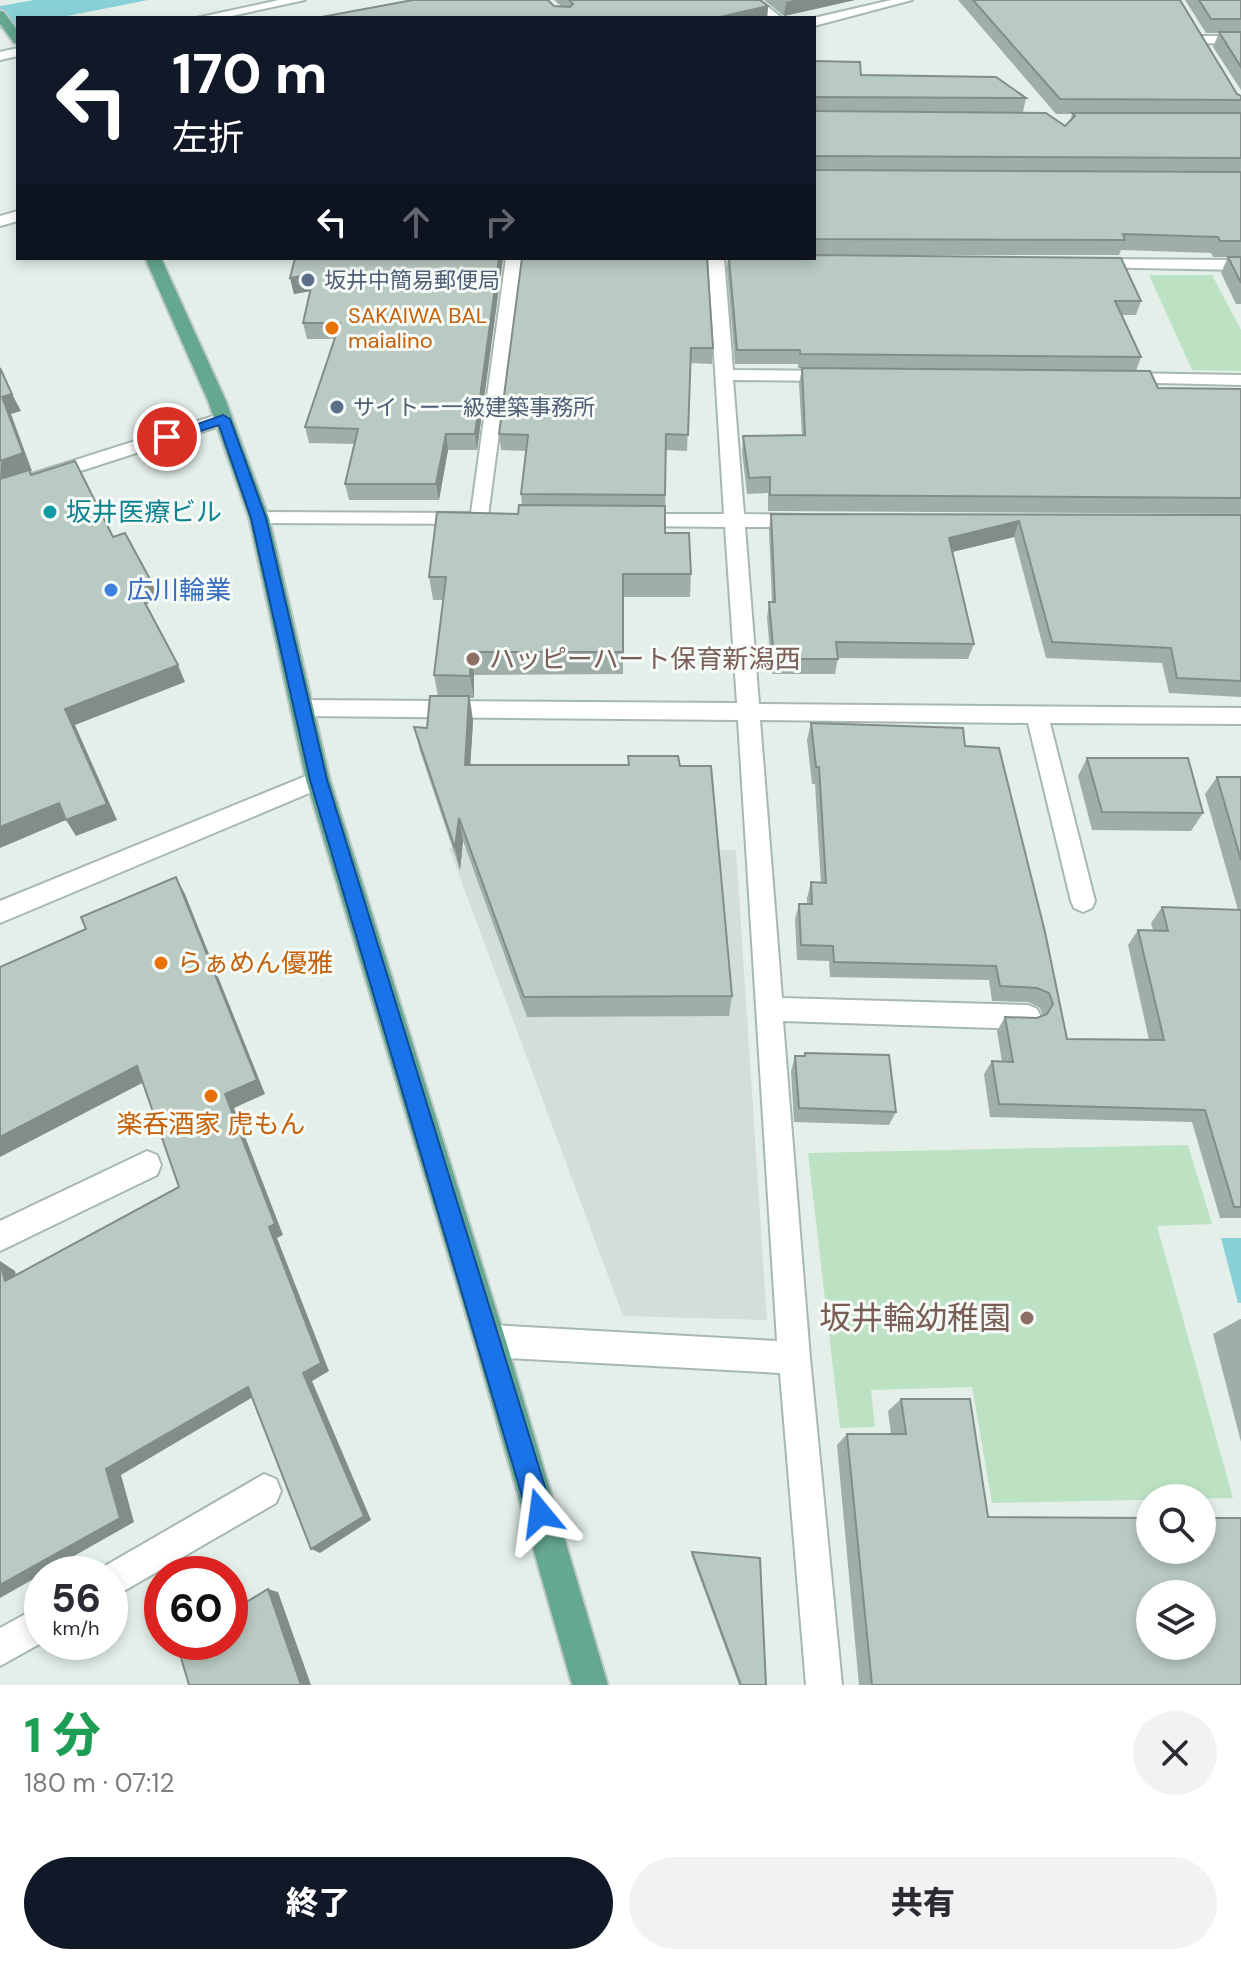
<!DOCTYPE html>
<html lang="ja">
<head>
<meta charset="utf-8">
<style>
  :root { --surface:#fff; --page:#f2f2f3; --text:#2b2b33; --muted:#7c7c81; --accent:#111827 }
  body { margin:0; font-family:"DM Sans","Noto Sans JP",sans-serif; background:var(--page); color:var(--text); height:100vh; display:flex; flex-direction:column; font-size:30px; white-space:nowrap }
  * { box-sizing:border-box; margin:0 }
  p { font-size:26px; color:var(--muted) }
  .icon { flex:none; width:44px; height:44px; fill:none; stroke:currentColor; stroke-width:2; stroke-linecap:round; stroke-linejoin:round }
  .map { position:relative; height:1685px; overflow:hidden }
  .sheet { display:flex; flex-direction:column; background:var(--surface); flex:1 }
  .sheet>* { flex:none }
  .banner { position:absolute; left:16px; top:16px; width:800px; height:244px; border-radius:0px; box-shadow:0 4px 12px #0003; background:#111827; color:#fff; overflow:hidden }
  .controls { position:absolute; left:1136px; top:1484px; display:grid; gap:16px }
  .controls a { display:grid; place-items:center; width:80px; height:80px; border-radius:50%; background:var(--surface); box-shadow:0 4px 12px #0003; font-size:40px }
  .speed { position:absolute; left:24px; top:1556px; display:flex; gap:16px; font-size:40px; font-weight:700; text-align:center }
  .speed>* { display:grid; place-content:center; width:104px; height:104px; border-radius:50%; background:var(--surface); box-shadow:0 4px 12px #0003; line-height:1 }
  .speed small { font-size:20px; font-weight:400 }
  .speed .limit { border:12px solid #d22; background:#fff; color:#111 }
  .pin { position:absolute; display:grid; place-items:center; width:68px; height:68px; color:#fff; margin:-34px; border:4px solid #fff; border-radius:50%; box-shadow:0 2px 8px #0007 }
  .me { position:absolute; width:88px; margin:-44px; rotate:344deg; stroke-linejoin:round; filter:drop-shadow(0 0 6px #0008) }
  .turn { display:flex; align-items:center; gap:28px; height:168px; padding:0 24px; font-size:36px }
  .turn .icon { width:104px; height:104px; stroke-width:2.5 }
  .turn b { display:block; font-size:56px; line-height:68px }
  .lanes { display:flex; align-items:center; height:76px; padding:0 24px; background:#0003; justify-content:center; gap:40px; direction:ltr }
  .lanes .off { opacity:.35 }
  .round { display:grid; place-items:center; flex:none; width:84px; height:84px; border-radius:42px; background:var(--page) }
  .summary { display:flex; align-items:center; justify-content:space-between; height:136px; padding:0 24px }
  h1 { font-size:48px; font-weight:800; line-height:60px; color:#1e9e55 }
  .primary-button { display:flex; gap:16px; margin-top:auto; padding:16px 24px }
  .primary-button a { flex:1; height:92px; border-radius:48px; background:var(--accent); color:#fff; font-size:32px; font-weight:800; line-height:92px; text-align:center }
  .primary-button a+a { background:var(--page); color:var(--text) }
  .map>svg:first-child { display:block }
  .built { fill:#d2dfd8 }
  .green { fill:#bce2c3 }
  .water { fill:#89d1d8 }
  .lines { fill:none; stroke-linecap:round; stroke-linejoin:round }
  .minor-casing { stroke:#a6b8b0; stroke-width:4 }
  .major-casing { stroke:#c1cac7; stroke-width:4 }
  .minor { fill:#fff; fill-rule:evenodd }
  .major { fill:#65a892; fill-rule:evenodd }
  .wall { fill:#9faea7 }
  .shaded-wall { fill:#828d88 }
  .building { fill:#b9cac2; stroke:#828d88; stroke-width:2; fill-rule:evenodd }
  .route { fill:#1a73e8; stroke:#114b97; stroke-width:2 }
  .service-dot { fill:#5c6f8a; stroke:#f6fbf8; stroke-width:3 }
  .food-dot { fill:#e8710a; stroke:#f6fbf8; stroke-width:3 }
  .culture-dot { fill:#0f9aa8; stroke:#f6fbf8; stroke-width:3 }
  .shop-dot { fill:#3f7fe0; stroke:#f6fbf8; stroke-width:3 }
  .education-dot { fill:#8d6e63; stroke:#f6fbf8; stroke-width:3 }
  .labels { text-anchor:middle; stroke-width:6; stroke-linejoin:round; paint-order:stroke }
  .far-service-label { font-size:22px; fill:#4e5e75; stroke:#f6fbf8; text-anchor:start }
  .far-food-label { font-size:22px; fill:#c56008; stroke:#f6fbf8; text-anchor:start }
  .culture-label { font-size:26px; fill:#0d838f; stroke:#f6fbf8; text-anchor:start }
  .shop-label { font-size:26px; fill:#366cbe; stroke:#f6fbf8; text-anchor:start }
  .education-label { font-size:26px; fill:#785e54; stroke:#f6fbf8; text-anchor:start }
  .food-label { font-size:26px; fill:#c56008; stroke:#f6fbf8; text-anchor:start }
  .near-education-label { font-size:32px; fill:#785e54; stroke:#f6fbf8; text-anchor:end }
</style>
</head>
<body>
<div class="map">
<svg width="1241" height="1685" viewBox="0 0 1241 1685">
  <rect width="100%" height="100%" fill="#e4efe9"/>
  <path class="built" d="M449 848 736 850 767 1320 623 1316Z"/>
  <g class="green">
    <path d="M1149 275H1212L1241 330V371L1192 370Z"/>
    <path d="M1188 1145 1212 1224 1157 1226 1233 1498 992 1503 972 1387 871 1390 875 1427 840 1428 808 1153Z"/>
  </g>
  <g class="water">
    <path d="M34 0H148L57 18H18V26L0 29V6Z"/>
    <path d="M1221 1238H1241V1303H1238Z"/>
  </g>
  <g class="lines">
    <defs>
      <g id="minor">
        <path d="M279 0H305L222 18H196Z"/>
        <path d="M745 0H759L782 18H768Z"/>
        <path d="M891 0H912L814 26V18Z"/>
        <path d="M1199 36H1241V44L1195 43 1193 40Z"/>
        <path d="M18 48V56L0 60V52Z"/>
        <path d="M18 211V221L0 226V216Z"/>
        <path d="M506 258H522L487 524 252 523 249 518 252 513 259 512 471 513Z"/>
        <path d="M708 258H724L733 370 831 371 840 376 831 381 733 380 744 514 800 515 810 521 800 527H745L759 704 1241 708V724L1050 723 1095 901 1092 908 1083 912 1074 908 1071 901 1028 723 760 720 782 998 1028 1005 1037 1009 1041 1017 1037 1025 1028 1029 783 1021 810 1358 842 1685H806L780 1373 490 1357 479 1352 474 1341 479 1330 490 1325 777 1341 738 720 304 716 296 714 293 708 296 702 304 700 737 703 725 527 633 526 623 520 633 514H724Z"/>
        <path d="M1091 259 1241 260V270L1085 267V261Z"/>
        <path d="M1123 373 1241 375V385L1117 382 1114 378Z"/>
        <path d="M223 413 232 419 229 423 0 497V484Z"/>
        <path d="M318 771 326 774 330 780 326 786 0 923V901Z"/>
        <path d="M147 1151 157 1155 161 1165 157 1175 0 1251V1221Z"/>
        <path d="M264 1474 276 1479 281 1491 276 1503 110 1599V1574H96L98 1570Z"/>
        <path d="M42 1605 43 1642 0 1666V1628Z"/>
      </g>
      <g id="major">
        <path d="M0 11 4 12 18 31V44L14 43 0 24Z"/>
        <path d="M145 258H161L226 401 269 518 330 780 506 1341 608 1685H572L474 1341 306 780 249 518 208 401Z"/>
      </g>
    </defs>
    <use href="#minor" class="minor-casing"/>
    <use href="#major" class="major-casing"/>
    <use href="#minor" class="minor"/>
    <use href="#major" class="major"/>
  </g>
  <g class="wall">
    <path d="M554 0H760L768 6 767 18H316L561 6Z"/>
    <path d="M764 0H855L784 16Z"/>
    <path d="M958 0H1180L1241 100V304H1236L1221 273 1228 257H1233H1213L1211 253 1121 250 1119 255H827L1141 301 1136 315H1122L1141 357 1136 371 798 368V364H735L727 268 728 258H814V61L861 75 1026 98 1023 112 1065 126 1070 121 1072 114H1056Z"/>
    <path d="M1185 0H1241V90L1213 47 1219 33H1206Z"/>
    <path d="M503 258 477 450H448L439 500H349L345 484 354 444 309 443 305 427 335 339H307L303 323 310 291 294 294 290 278Z"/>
    <path d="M522 258 713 348 712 364 690 363 687 451 666 450 665 533 691 574 690 597H623V674L474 675V698H470L473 721 470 765 680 766 732 996 729 1016 527 1017 463 841 460 870 420 751 414 727 427 728 438 696 434 675 443 600H433L429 577 518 514 522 505 521 494 526 451 501 450 499 434Z"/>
    <path d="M802 368 1158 388 1241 389V514L768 511V493L747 494 742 452 743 436 802 435 799 384Z"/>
    <path d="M771 514 1241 515V697L1169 693 1162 663 1046 658 1014 537 952 552 974 644 968 659 838 658 835 674H772L767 618 769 602H772L769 530Z"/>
    <path d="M811 723 965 746 1067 1039 1149 1040 1128 945 1138 930H1153L1151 923 1162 907 1238 910 1205 794 1217 777H1241V1218H1220L1192 1122 990 1117 984 1074 992 1061 1002 1062 997 1031 1005 1017 1037 1018 1043 1016 1040 1008 1028 1002 992 1001 989 980 830 977 829 961 797 960 795 919 799 904H807V898L811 882 821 883 815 784H812L807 740Z"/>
    <path d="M1087 758 1203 813 1191 831 1092 830 1078 776Z"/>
    <path d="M805 1053 896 1112 889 1125 794 1122 791 1071 795 1056H804Z"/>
    <path d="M1240 1319H1241V1442L1213 1334Z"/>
    <path d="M901 1399 988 1517 1241 1685H859L837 1445 847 1434H891L888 1411Z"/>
    <path d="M692 1552 766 1685H739L691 1554Z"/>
  </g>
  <g class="shaded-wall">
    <path d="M794 0H855L784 16 786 2Z"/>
    <path d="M768 6 767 18H715Z"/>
    <path d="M499 258H503L477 450 475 434Z"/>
    <path d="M314 274 318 290 294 294 290 278Z"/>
    <path d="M12 394 21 411 11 414 32 471 0 481 2 397Z"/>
    <path d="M446 434 448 450 439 500 436 484Z"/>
    <path d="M1019 521 1014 537 944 554 949 538Z"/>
    <path d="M152 583 159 600 145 605 137 588Z"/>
    <path d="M471 652 474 675V698L470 676Z"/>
    <path d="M178 665 185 682 75 725 117 820 76 836 66 820 0 848V827L65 709Z"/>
    <path d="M469 696 473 721 469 788 465 765Z"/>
    <path d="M459 818 463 841 460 870 455 848Z"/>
    <path d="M176 877 185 894 265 1094 234 1108 283 1235 277 1238 329 1371 312 1381 371 1520 320 1553 311 1549 303 1373 269 1227 225 1094Z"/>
    <path d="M137 1066 148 1080 0 1157V1137Z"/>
    <path d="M0 1261 15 1271 20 1291 5 1281Z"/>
    <path d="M248 1387 258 1394 121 1475 134 1522 0 1598V1585L106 1469Z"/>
    <path d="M268 1589 278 1592 311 1685H301Z"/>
  </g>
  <g class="building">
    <path d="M413 0H548L554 6 570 7 573 4 569 0H760L768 6 715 18H316Z"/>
    <path d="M973 0H1180L1237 94 1241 96V100L1060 99Z"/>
    <path d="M1199 0H1241V19H1211Z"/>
    <path d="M1219 32H1241V67Z"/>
    <path d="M814 61 860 62 861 75 996 77 1026 98 816 97 814 99Z"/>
    <path d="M814 104 816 111 1046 113 1065 126 1075 116 1072 113H1241V158L816 156 814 163Z"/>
    <path d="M814 168 816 170 1241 172V241H1220L1218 237 1123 234 1125 240 814 239Z"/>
    <path d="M814 255 1121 258 1141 301H1115L1141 357 800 354V350H737L729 258H814Z"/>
    <path d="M1228 257H1241V283Z"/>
    <path d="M295 258H499L475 434H446L436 484H345L358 429 305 427 340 323H303L314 274 290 278Z"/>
    <path d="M522 258H707L713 348H691L688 435 666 434 665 495 521 494 528 435 499 434Z"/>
    <path d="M0 368 12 394 2 397 23 453 0 461Z"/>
    <path d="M802 368 1150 371 1158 388 1241 389V498L770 495V477L749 478 743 436 805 435Z"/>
    <path d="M75 461 113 537 125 533 152 583 137 588 178 665 65 709 107 804 66 820 59 803 0 827V479L29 470 31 475Z"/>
    <path d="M519 505 665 506V533H689L691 574H623V652H471L470 676 434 675 446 577H429L437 512 518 514Z"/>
    <path d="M771 514 1241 515V681L1177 678 1171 648 1052 642 1019 521 949 538 974 644 836 642 838 659H774L769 602H775Z"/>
    <path d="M430 696H469L465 765H629L628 756H678L680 766H711L732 996 524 997 459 818 455 848 414 727 427 728Z"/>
    <path d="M811 723 963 728 965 746 999 748 1045 932 1067 1039 1164 1040 1138 930 1168 931 1162 907 1241 910V1207H1234L1205 1110 999 1104 992 1061 1013 1062 1005 1017 1037 1018 1047 1014 1053 1004 1049 993 1037 988 1000 986 996 966 834 962 833 946 801 945 799 904H812L811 882 826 883 819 767H816Z"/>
    <path d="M1087 758H1188L1203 813 1102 812Z"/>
    <path d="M1217 777H1241V860Z"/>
    <path d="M176 877 257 1080 225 1094 275 1224 269 1227 321 1363 303 1373 364 1516 311 1549 248 1387 106 1469 120 1518 0 1585V1262L5 1281 179 1187 137 1066 0 1137V967L86 929 81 917Z"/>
    <path d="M805 1053 889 1055 896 1112 799 1108 795 1056H805Z"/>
    <path d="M901 1399H970L988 1517 1150 1518V1550H1202V1518H1241V1685H872L847 1434H906ZM1150 1594H1202V1646H1150Z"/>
    <path d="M692 1552 760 1558 766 1685H741Z"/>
    <path d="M268 1589 301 1685H189L177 1644 180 1642H230V1612Z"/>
  </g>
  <path class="route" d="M223 415 230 419 266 518 327 780 553 1513 549 1522 540 1526 531 1522 527 1513 310 780 251 518 219 425 167 442 160 437Z"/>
  <g class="service-dot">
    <circle cx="308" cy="280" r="8"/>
    <circle cx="337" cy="407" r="8"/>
  </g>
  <g class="food-dot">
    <circle cx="332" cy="328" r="8"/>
    <circle cx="161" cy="963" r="8"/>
    <circle cx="211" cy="1096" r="8"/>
  </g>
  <circle class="culture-dot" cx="50" cy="512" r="8"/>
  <circle class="shop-dot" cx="111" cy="590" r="8"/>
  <g class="education-dot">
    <circle cx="473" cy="659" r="8"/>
    <circle cx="1027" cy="1318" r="8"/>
  </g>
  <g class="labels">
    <g class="far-service-label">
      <text x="324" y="288">坂井中簡易郵便局</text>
      <text x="353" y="415">サイトー一級建築事務所</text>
    </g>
    <g class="far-food-label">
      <text x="348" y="323">SAKAIWA BAL<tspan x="348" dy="25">maialino</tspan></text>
    </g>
    <g class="culture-label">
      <text x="66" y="521">坂井医療ビル</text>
    </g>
    <g class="shop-label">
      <text x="127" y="599">広川輪業</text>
    </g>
    <g class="education-label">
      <text x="489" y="668">ハッピーハート保育新潟西</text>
    </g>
    <g class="food-label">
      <text x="177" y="972">らぁめん優雅</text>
      <text x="211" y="1133" text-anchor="middle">楽呑酒家 虎もん</text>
    </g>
    <g class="near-education-label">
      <text x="1011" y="1329">坂井輪幼稚園</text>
    </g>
  </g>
</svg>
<div class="controls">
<a><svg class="icon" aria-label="search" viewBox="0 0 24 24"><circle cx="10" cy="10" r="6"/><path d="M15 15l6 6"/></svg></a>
<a><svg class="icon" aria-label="layers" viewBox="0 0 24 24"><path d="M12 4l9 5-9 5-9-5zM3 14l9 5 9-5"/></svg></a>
</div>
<div class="speed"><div>56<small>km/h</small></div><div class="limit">60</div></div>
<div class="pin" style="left:167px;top:437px;background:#d93025"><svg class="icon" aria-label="arrive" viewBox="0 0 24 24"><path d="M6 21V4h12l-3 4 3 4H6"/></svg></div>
<svg class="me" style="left:540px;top:1513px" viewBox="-20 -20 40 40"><path d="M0-17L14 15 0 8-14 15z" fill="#1a73e8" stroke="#fff" stroke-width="4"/></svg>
<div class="banner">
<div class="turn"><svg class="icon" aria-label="left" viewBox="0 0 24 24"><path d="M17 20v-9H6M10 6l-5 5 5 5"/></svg><div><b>170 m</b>左折</div></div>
<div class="lanes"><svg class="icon" aria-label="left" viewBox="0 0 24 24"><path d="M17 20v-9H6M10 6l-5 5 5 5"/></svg><svg class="icon off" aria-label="ahead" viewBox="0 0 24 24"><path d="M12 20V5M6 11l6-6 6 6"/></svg><svg class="icon off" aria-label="right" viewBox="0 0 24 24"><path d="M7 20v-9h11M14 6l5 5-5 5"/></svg></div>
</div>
</div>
<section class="sheet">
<div class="summary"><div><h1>1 分</h1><p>180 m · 07:12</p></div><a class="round"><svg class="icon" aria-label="close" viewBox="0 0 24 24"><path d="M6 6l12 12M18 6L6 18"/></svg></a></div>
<div class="primary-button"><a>終了</a><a>共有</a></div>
</section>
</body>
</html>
